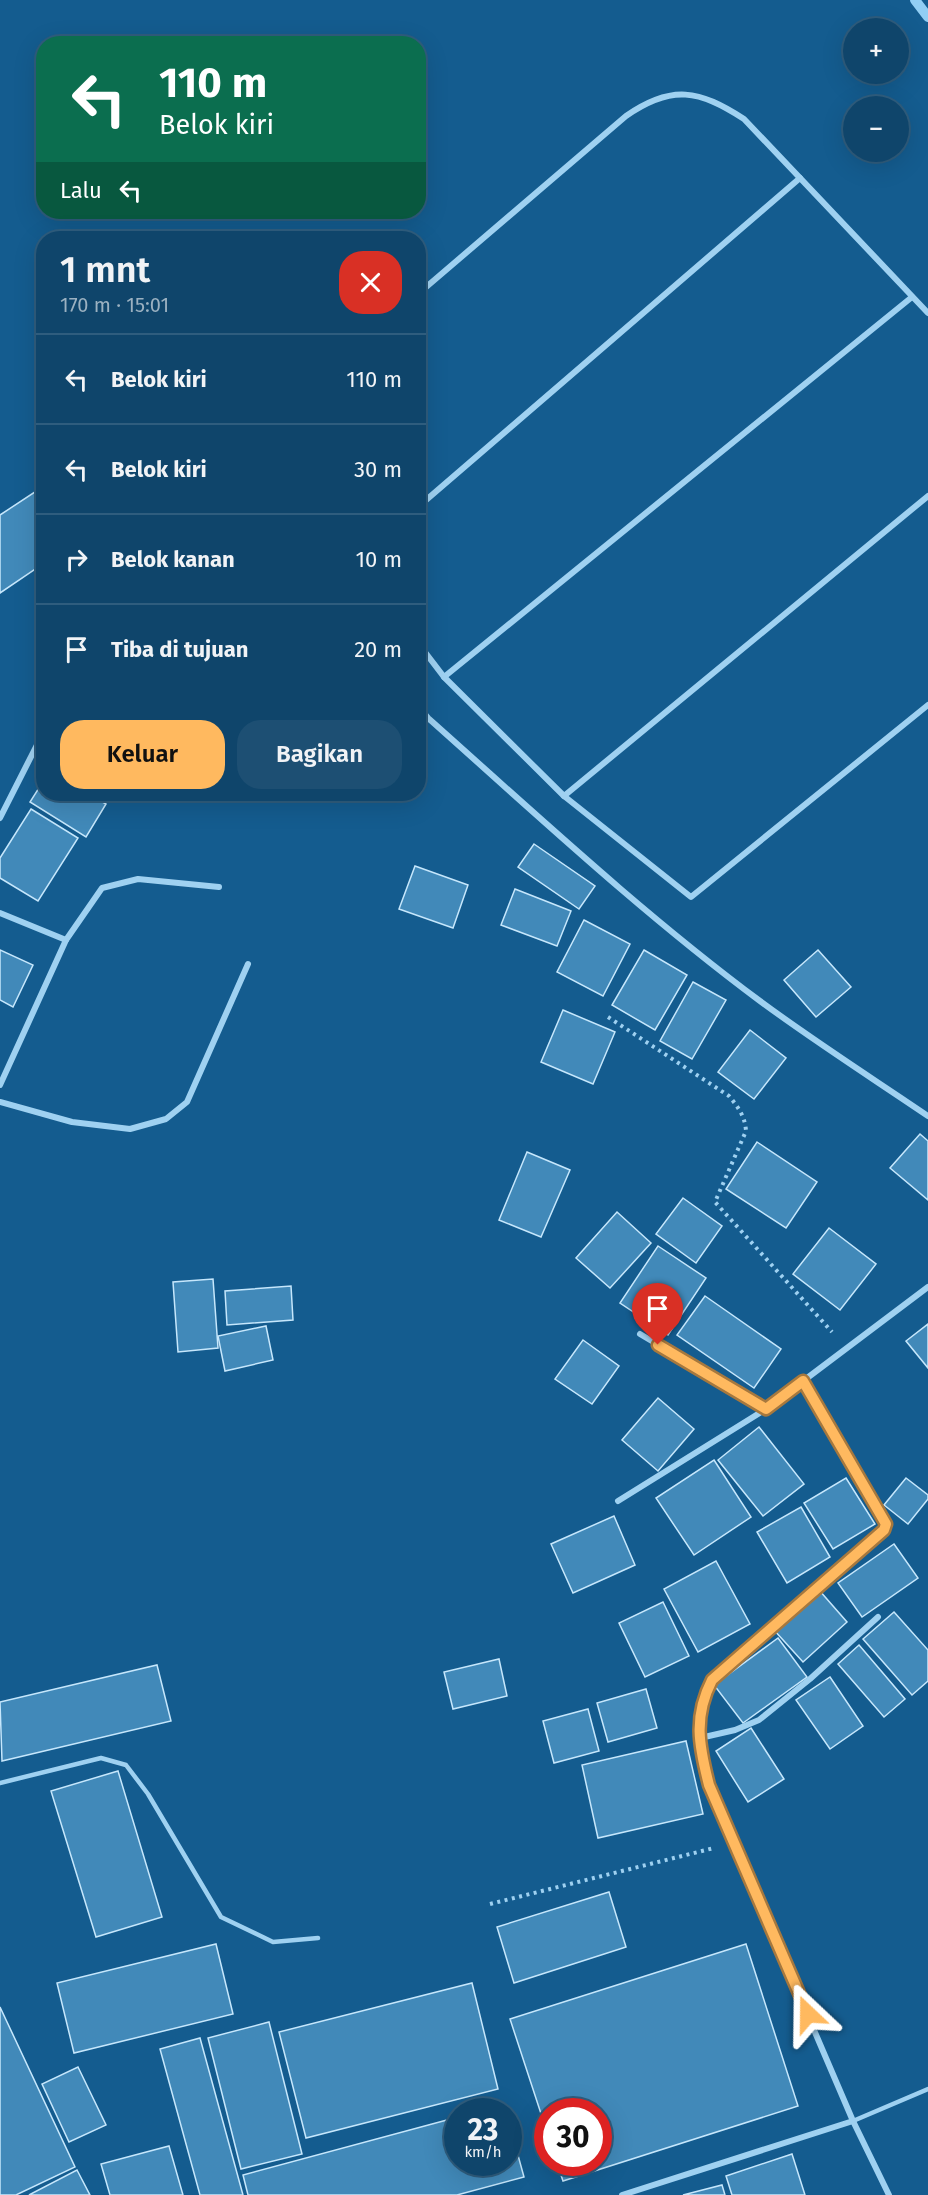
<!DOCTYPE html>
<html lang="id">
<head>
<meta charset="utf-8">
<style>
  :root { --surface:#0f456b; --page:#1d4f73; --text:#f1f3f6; --muted:#9bb1c1; --line:#2f5d7e; --accent:#ffb95f }
  body { margin:0; font-family:"Fira Sans",sans-serif; background:var(--page); color:var(--text); height:100vh; display:flex; flex-direction:column; font-size:22px; white-space:nowrap }
  * { box-sizing:border-box; margin:0 }
  p { font-size:20px; color:var(--muted) }
  .icon { flex:none; width:33px; height:33px; fill:none; stroke:currentColor; stroke-width:2; stroke-linecap:round; stroke-linejoin:round }
  .map { position:relative; flex:1; overflow:hidden }
  .sheet { position:absolute; left:36px; top:231px; width:390px; height:570px; display:flex; flex-direction:column; background:var(--surface); border-radius:24px; box-shadow:0 6px 24px #0002,0 0 0 2px var(--line) }
  .sheet>* { flex:none }
  .guide { position:absolute; left:36px; top:36px; width:390px; height:183px; border-radius:24px; box-shadow:0 6px 24px #0002,0 0 0 2px var(--line); background:#0b6e4f; color:#fff; overflow:hidden }
  .fabs { position:absolute; left:843px; top:18px; display:grid; gap:12px }
  .fabs a { display:grid; place-items:center; width:66px; height:66px; border-radius:50%; background:var(--surface); box-shadow:0 6px 24px #0002,0 0 0 2px var(--line); font-size:30px }
  .speed { position:absolute; left:444px; top:2098px; display:flex; gap:12px; font-size:30px; font-weight:700; text-align:center }
  .speed>* { display:grid; place-content:center; width:78px; height:78px; border-radius:50%; background:var(--surface); box-shadow:0 6px 24px #0002,0 0 0 2px var(--line); line-height:1 }
  .speed small { font-size:15px; font-weight:400 }
  .speed .limit { border:9px solid #d22; background:#fff; color:#111 }
  .pin { position:absolute; display:grid; place-items:center; width:51px; height:51px; color:#fff; margin:-62px -26px; border-radius:50% 50% 50% 0; rotate:-45deg; box-shadow:0 0 6px #0007 }
  .pin .icon { rotate:45deg }
  .me { position:absolute; width:66px; margin:-33px; rotate:337deg; stroke-linejoin:round; filter:drop-shadow(0 0 4px #0008) }
  .turn { display:flex; align-items:center; gap:21px; height:126px; padding:0 24px; font-size:27px }
  .turn .icon { width:78px; height:78px; stroke-width:2.5 }
  .turn b { display:block; font-size:42px; line-height:51px }
  .then { display:flex; align-items:center; height:57px; padding:0 24px; background:#0003; gap:12px; font-size:22px }
  .round { display:grid; place-items:center; flex:none; width:63px; height:63px; border-radius:24px; background:var(--page) }
  .head { display:flex; align-items:center; justify-content:space-between; height:102px; padding:0 24px }
  h1 { font-size:36px; font-weight:600; line-height:45px }
  .button { display:flex; gap:12px; margin-top:auto; padding:12px 24px }
  .button a { flex:1; height:69px; border-radius:24px; background:var(--accent); color:#111; font-size:24px; font-weight:600; line-height:69px; text-align:center }
  .button a+a { background:var(--page); color:var(--text) }
  ul { padding:0; list-style:none }
  li { display:flex; align-items:center; gap:18px; height:90px; padding:0 24px; border-top:2px solid var(--line) }
  li div { flex:1 }
  li b { display:block; font-size:22px }
  li em { font-style:normal }
  .map>svg:first-child { display:block }
  .lines { fill:none; stroke-linecap:round; stroke-linejoin:round }
  .stream { stroke:#91cef4; stroke-width:10 }
  .building { fill:#4189b9; stroke:#c6e7fc; stroke-width:1.5 }
  .path { stroke:#9fd1f1; stroke-width:4; stroke-dasharray:3 4.5; stroke-linecap:butt }
  .lane { stroke:#9fd1f1; stroke-width:4.5 }
  .street { stroke:#9fd1f1; stroke-width:6 }
  .route-casing { stroke:#a6783e; stroke-width:15 }
  .route { stroke:#ffb95f; stroke-width:10 }
</style>
</head>
<body>
<div class="map">
<svg width="928" height="2195" viewBox="0 0 928 2195">
  <rect width="100%" height="100%" fill="#145c8f"/>
  <g class="lines">
    <path class="stream" d="M915 0 928 17"/>
  </g>
  <g class="building">
    <path d="M44 486V563L0 593V515Z"/>
    <path d="M44 780V794H88L106 804 86 837 30 802Z"/>
    <path d="M31 809 78 838 38 901 0 878V858Z"/>
    <path d="M534 844 595 886 579 909 518 867Z"/>
    <path d="M415 866 468 885 453 928 399 909Z"/>
    <path d="M515 889 571 911 557 946 501 925Z"/>
    <path d="M584 920 630 944 603 996 557 972Z"/>
    <path d="M0 950 33 965 13 1007 0 1000Z"/>
    <path d="M644 950 687 975 655 1030 612 1005Z"/>
    <path d="M818 950 851 987 816 1017 784 980Z"/>
    <path d="M693 982 726 1000 692 1059 660 1041Z"/>
    <path d="M563 1010 615 1032 593 1084 541 1062Z"/>
    <path d="M750 1030 786 1058 754 1099 718 1072Z"/>
    <path d="M920 1134 928 1141V1200L890 1168Z"/>
    <path d="M757 1142 817 1182 786 1228 726 1189Z"/>
    <path d="M527 1152 570 1170 541 1237 499 1220Z"/>
    <path d="M683 1198 722 1226 696 1263 656 1234Z"/>
    <path d="M617 1212 651 1243 610 1288 576 1258Z"/>
    <path d="M829 1228 876 1264 840 1310 793 1274Z"/>
    <path d="M658 1246 706 1278 668 1335 620 1303Z"/>
    <path d="M213 1279 218 1348 178 1352 173 1282Z"/>
    <path d="M291 1286 293 1320 227 1325 225 1291Z"/>
    <path d="M705 1296 781 1349 754 1388 677 1335Z"/>
    <path d="M928 1324V1368L906 1341Z"/>
    <path d="M266 1326 273 1360 225 1371 218 1336Z"/>
    <path d="M583 1340 619 1366 592 1404 555 1379Z"/>
    <path d="M658 1398 694 1429 658 1471 622 1440Z"/>
    <path d="M759 1427 804 1484 763 1516 718 1460Z"/>
    <path d="M714 1460 751 1517 694 1555 656 1498Z"/>
    <path d="M846 1478 875 1524 833 1549 804 1503Z"/>
    <path d="M906 1478 928 1495V1499L908 1524 884 1505Z"/>
    <path d="M801 1507 830 1557 787 1583 757 1532Z"/>
    <path d="M614 1516 635 1565 573 1593 551 1544Z"/>
    <path d="M894 1544 918 1578 862 1617 838 1583Z"/>
    <path d="M716 1561 750 1624 698 1652 664 1589Z"/>
    <path d="M819 1590 847 1622 803 1662 774 1630Z"/>
    <path d="M663 1602 689 1656 645 1677 619 1623Z"/>
    <path d="M894 1612 928 1650V1681L912 1695 863 1639Z"/>
    <path d="M778 1638 807 1677 743 1723 714 1685Z"/>
    <path d="M859 1645 905 1699 884 1717 838 1664Z"/>
    <path d="M499 1659 507 1696 453 1709 444 1672Z"/>
    <path d="M157 1665 171 1721 2 1761 0 1702Z"/>
    <path d="M830 1677 863 1726 830 1749 796 1700Z"/>
    <path d="M646 1689 657 1728 608 1742 597 1703Z"/>
    <path d="M588 1709 599 1751 554 1763 543 1721Z"/>
    <path d="M751 1728 784 1779 748 1802 716 1751Z"/>
    <path d="M686 1741 703 1814 598 1838 582 1765Z"/>
    <path d="M118 1771 162 1917 96 1937 51 1791Z"/>
    <path d="M609 1892 626 1947 514 1983 497 1927Z"/>
    <path d="M216 1944 233 2014 74 2053 57 1983Z"/>
    <path d="M746 1944 798 2106 563 2181 557 2163H598V2112H548V2135L510 2019Z"/>
    <path d="M472 1983 498 2089 306 2138 279 2032Z"/>
    <path d="M0 2007 75 2167 16 2195H0Z"/>
    <path d="M269 2022 302 2154 241 2169 208 2038Z"/>
    <path d="M200 2038 243 2195H200L160 2049Z"/>
    <path d="M78 2067 106 2125 69 2142 42 2084Z"/>
    <path d="M505 2105 506 2112H478Z"/>
    <path d="M458 2117V2163H508V2119L524 2177 457 2195H248L243 2175Z"/>
    <path d="M169 2146 183 2195H110L101 2164Z"/>
    <path d="M792 2154 805 2195H732L726 2176Z"/>
    <path d="M77 2170 90 2195H29Z"/>
    <path d="M722 2185 725 2195H683Z"/>
  </g>
  <g class="lines">
    <g class="path">
      <path d="M608 1017 729 1096C738 1107 745 1116 746 1131L715 1202 832 1332"/>
      <path d="M490 1904 714 1848"/>
    </g>
    <g class="lane">
      <path d="M0 1783 101 1758 126 1765 148 1794 221 1917 273 1942 318 1938"/>
      <path d="M853 2121 928 2089"/>
    </g>
    <g class="street">
      <path d="M418 294 626 116C672 84 699 90 744 119L928 313"/>
      <path d="M418 507 800 178"/>
      <path d="M418 643 444 677 564 796 691 897 928 705"/>
      <path d="M444 677 912 297"/>
      <path d="M418 706 428 718C537 815 643 914 760 1001 814 1041 872 1078 928 1116"/>
      <path d="M564 796 928 496"/>
      <path d="M0 818 44 731"/>
      <path d="M0 913 66 940 102 888 138 879 219 887"/>
      <path d="M0 1085 66 940"/>
      <path d="M0 1102 72 1122 130 1129 166 1119 187 1102 248 964"/>
      <path d="M640 1334 766 1409"/>
      <path d="M803 1381 885 1523V1528L712 1680C693 1717 699 1746 709 1785L853 2121 889 2195"/>
      <path d="M618 1501 766 1409 928 1287"/>
      <path d="M700 1738 735 1730 759 1720 810 1679 878 1617"/>
      <path d="M622 2195 853 2121"/>
    </g>
  </g>
  <g class="lines">
    <defs>
      <path id="route" d="M658 1345 766 1409 803 1381 886 1524 884 1530 712 1680C693 1717 699 1746 709 1785L808 2014"/>
    </defs>
    <use href="#route" class="route-casing"/>
    <use href="#route" class="route"/>
  </g>
</svg>
<div class="fabs">
<a>+</a>
<a>−</a>
</div>
<div class="speed"><div>23<small>km/h</small></div><div class="limit">30</div></div>
<div class="pin" style="left:658px;top:1345px;background:#d93025"><svg class="icon" aria-label="arrive" viewBox="0 0 24 24"><path d="M6 21V4h12l-3 4 3 4H6"/></svg></div>
<svg class="me" style="left:808px;top:2014px" viewBox="-20 -20 40 40"><path d="M0-17L14 15 0 8-14 15z" fill="#ffb95f" stroke="#fff" stroke-width="4"/></svg>
<div class="guide">
<div class="turn"><svg class="icon" aria-label="left" viewBox="0 0 24 24"><path d="M17 20v-9H6M10 6l-5 5 5 5"/></svg><div><b>110 m</b>Belok kiri</div></div>
<div class="then">Lalu<svg class="icon" aria-label="left" viewBox="0 0 24 24"><path d="M17 20v-9H6M10 6l-5 5 5 5"/></svg></div>
</div>
<section class="sheet">
<div class="head"><div><h1>1 mnt</h1><p>170 m · 15:01</p></div><a class="round" style="background:#d93025;color:#fff"><svg class="icon" aria-label="close" viewBox="0 0 24 24"><path d="M6 6l12 12M18 6L6 18"/></svg></a></div>
<ul>
<li><svg class="icon" aria-label="left" viewBox="0 0 24 24"><path d="M17 20v-9H6M10 6l-5 5 5 5"/></svg><div><b>Belok kiri</b></div><em>110 m</em></li>
<li><svg class="icon" aria-label="left" viewBox="0 0 24 24"><path d="M17 20v-9H6M10 6l-5 5 5 5"/></svg><div><b>Belok kiri</b></div><em>30 m</em></li>
<li><svg class="icon" aria-label="right" viewBox="0 0 24 24"><path d="M7 20v-9h11M14 6l5 5-5 5"/></svg><div><b>Belok kanan</b></div><em>10 m</em></li>
<li><svg class="icon" aria-label="arrive" viewBox="0 0 24 24"><path d="M6 21V4h12l-3 4 3 4H6"/></svg><div><b>Tiba di tujuan</b></div><em>20 m</em></li>
</ul>
<div class="button"><a>Keluar</a><a>Bagikan</a></div>
</section>
</div>
</body>
</html>
